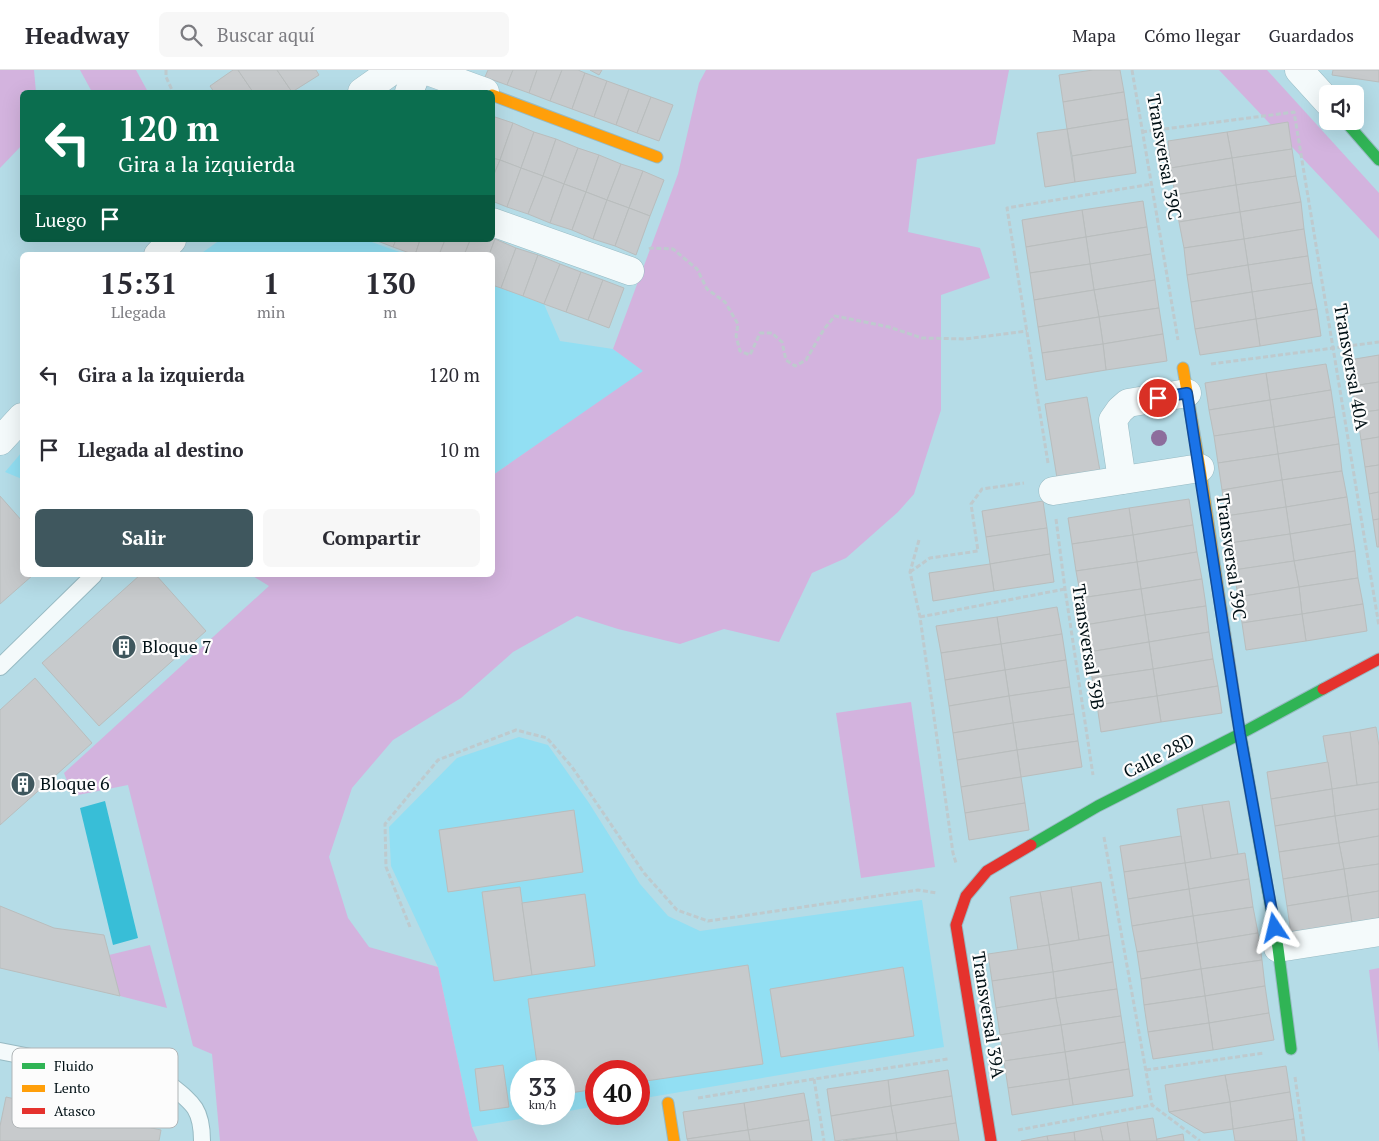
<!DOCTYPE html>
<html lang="es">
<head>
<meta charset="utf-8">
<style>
  :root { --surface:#fff; --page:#f7f7f7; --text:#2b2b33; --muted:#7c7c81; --line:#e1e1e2; --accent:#3f575e }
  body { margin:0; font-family:"PT Serif",serif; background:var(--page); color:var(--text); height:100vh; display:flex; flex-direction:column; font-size:19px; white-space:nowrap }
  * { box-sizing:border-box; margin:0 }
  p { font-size:16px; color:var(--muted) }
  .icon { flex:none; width:28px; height:28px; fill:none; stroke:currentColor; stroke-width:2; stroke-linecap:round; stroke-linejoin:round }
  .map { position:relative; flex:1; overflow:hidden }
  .drawer { position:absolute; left:20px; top:182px; width:475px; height:325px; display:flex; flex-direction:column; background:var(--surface); border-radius:8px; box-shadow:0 5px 20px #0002 }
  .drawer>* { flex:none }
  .hud { position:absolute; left:20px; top:20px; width:475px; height:152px; border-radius:8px; box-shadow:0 5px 20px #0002; background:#0b6e4f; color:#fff; overflow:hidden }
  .fabs { position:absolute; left:1319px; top:15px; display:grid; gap:10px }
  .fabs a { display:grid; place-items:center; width:45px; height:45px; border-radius:8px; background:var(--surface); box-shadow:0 5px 20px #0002; font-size:25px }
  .speed { position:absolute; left:510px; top:990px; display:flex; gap:10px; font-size:25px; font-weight:700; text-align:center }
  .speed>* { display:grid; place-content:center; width:65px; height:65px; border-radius:50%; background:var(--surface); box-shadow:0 5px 20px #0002; line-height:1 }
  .speed small { font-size:12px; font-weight:400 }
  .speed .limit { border:8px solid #d22; background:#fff; color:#111 }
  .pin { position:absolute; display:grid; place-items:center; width:42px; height:42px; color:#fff; margin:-21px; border:2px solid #fff; border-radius:50%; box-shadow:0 1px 5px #0007 }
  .me { position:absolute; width:55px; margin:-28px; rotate:350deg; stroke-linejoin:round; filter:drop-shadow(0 0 4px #0008) }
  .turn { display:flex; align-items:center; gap:18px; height:105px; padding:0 15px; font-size:22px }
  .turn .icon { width:65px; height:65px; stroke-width:2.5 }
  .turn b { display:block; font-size:35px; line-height:42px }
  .then { display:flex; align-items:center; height:48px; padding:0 15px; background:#0003; gap:10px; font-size:19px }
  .eta { display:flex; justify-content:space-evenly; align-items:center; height:85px; text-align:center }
  .eta b { font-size:30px; font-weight:700; line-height:35px }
  .action { display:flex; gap:10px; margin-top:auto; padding:10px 15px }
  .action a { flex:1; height:58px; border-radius:8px; background:var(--accent); color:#fff; font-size:20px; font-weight:700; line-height:58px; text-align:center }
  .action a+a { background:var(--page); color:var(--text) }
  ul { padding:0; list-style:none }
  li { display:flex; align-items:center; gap:15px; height:75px; padding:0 15px }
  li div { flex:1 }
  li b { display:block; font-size:19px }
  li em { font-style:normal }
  header { display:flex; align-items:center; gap:30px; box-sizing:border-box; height:70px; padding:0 25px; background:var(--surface); border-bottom:1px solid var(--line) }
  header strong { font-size:24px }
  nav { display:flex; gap:28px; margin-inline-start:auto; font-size:18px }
  .search { width:350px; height:45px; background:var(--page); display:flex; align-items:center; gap:12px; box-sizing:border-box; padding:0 18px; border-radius:8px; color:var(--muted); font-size:19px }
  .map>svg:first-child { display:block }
  .built { fill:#92dff3 }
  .green { fill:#d3b3de }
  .water { fill:#38bed7 }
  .building { fill:#c7cacc; stroke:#b9bdbd }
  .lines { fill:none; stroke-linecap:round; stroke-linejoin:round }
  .lane-casing { stroke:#97bac3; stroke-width:18 }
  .street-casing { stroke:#97bac3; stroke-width:29 }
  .fast-casing { stroke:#97bac3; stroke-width:13 }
  .slow-casing { stroke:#97bac3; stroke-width:13 }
  .jam-casing { stroke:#97bac3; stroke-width:13 }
  .path { stroke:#becace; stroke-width:3; stroke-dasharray:5 2.5; stroke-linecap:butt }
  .lane { stroke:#f4fafb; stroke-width:16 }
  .street { stroke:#f4fafb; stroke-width:28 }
  .fast { stroke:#30b455; stroke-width:11 }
  .slow { stroke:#ff9f0a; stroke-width:11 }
  .jam { stroke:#e5322d; stroke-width:11 }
  .tree { fill:#8d6d9c }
  .route-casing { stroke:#114b97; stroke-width:12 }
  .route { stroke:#1a73e8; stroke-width:9 }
  .labels { text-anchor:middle; stroke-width:4.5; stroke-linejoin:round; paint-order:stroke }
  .street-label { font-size:18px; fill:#001015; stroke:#fcfcfc }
  .poi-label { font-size:18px; fill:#001015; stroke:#fcfcfc; text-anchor:start }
  .key { fill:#fcfcfc; stroke:#b0b5b7; stroke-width:1 }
  .key-label { font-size:14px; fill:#001015 }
</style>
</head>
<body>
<header>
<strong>Headway</strong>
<div class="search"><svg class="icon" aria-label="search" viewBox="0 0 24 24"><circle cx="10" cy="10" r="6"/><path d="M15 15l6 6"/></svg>Buscar aquí</div>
<nav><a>Mapa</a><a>Cómo llegar</a><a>Guardados</a></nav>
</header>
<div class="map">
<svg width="1379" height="1071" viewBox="0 0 1379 1071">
  <rect width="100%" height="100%" fill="#b5dce7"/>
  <g class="built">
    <path d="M220 170H366L408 185H199Z"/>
    <path d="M493 215 544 234 560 271 613 279 644 301 493 405Z"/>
    <path d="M22 382V409L5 402Z"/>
    <path d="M519 667 548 675 589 733 640 814 668 846 700 861 922 830 944 977 639 1029V1001H596V1036L564 1042V1001H521V1044H551L472 1057 438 897 391 796 389 757 457 688Z"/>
  </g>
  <g class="green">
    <path d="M0 0H34L36 22H22V75L0 98Z"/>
    <path d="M80 0H136L148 22H92Z"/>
    <path d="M706 0H1009L995 74 917 89 908 162 980 178 990 208 941 225V340L914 424 898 442 846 488 812 503 779 572 724 559 680 574 618 559 577 546 513 582 461 628 393 670 352 718 329 787 348 848 369 877 438 897 472 1057 478 1071H220L212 984 193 976 128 715 73 726 64 703 269 516 251 505H492L493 405 643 301 613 279 678 104 699 13Z"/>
    <path d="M1219 0H1267L1379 123V169Z"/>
    <path d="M911 632 935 797 861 808 836 643Z"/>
    <path d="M150 875 167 938 120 926 109 885Z"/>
    <path d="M1379 898V983L1369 900Z"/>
  </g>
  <path class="water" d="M105 731 138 868 113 875 80 738Z"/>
  <g class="building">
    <path d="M233 0H238L253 22H214L210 16Z"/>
    <path d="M238 0H277L292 22H253Z"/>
    <path d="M277 0H316L319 5 292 22Z"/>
    <path d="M488 0H513L507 15 485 7Z"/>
    <path d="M513 0H537L529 23 507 15Z"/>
    <path d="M537 0H562L550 31 529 23Z"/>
    <path d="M562 0H578L585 3 572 39 550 31Z"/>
    <path d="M590 0H602L599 5Z"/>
    <path d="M1093 0H1120L1124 22 1063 32 1059 5Z"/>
    <path d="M1333 0H1379V12L1332 5Z"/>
    <path d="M585 3 607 11 594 47 572 39Z"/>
    <path d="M607 11 629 19 616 55 594 47Z"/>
    <path d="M629 19 651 27 637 63 616 55Z"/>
    <path d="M1124 22 1128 49 1067 59 1063 32Z"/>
    <path d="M651 27 673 35 659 71 637 63Z"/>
    <path d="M492 46 513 53 500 90 492 88Z"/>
    <path d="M1128 49 1132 76 1072 86 1067 59Z"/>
    <path d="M1288 52 1292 79 1232 88 1227 62Z"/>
    <path d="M513 53 534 62 521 98 500 90Z"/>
    <path d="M1067 59 1075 112 1045 117 1037 63Z"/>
    <path d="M534 62 556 69 543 106 521 98Z"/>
    <path d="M1227 62 1232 88 1171 98 1168 71Z"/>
    <path d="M556 69 578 78 564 114 543 106Z"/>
    <path d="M1132 76 1136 103 1075 112 1072 86Z"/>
    <path d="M578 78 599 85 586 122 564 114Z"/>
    <path d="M1292 79 1296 106 1236 115 1232 88Z"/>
    <path d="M599 85 621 94 607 130 586 122Z"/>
    <path d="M492 88 500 90 492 109Z"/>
    <path d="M1232 88 1236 115 1175 125 1171 98Z"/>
    <path d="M500 90 521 98 507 137 492 131V109Z"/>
    <path d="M621 94 643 101 629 138 607 130Z"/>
    <path d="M521 98 543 106 528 144 507 137Z"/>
    <path d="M643 101 664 110 650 146 629 138Z"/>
    <path d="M543 106 564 114 550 153 528 144Z"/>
    <path d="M1296 106 1301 132 1240 142 1236 115Z"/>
    <path d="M564 114 586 122 572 160 550 153Z"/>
    <path d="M1236 115 1240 142 1179 152 1175 125Z"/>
    <path d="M586 122 607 130 593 169 572 160Z"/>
    <path d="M607 130 629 138 615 176 593 169Z"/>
    <path d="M1143 131 1147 157 1086 167 1082 140Z"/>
    <path d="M1301 132 1304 159 1244 169 1240 142Z"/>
    <path d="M629 138 650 146 636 185 615 176Z"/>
    <path d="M1082 140 1086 167 1026 177 1022 150Z"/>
    <path d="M1240 142 1244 169 1184 178 1179 152Z"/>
    <path d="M1147 157 1151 184 1090 194 1086 167Z"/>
    <path d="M1304 159 1308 186 1248 195 1244 169Z"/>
    <path d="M1086 167 1090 194 1030 203 1026 177Z"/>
    <path d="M492 169H495L489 185H464L470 170H492Z"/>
    <path d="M495 169 516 178 501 218 492 215V185H489Z"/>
    <path d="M1244 169 1248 195 1187 205 1184 178Z"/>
    <path d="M375 170H396L393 177Z"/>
    <path d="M396 170H420L415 185 393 177Z"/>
    <path d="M420 170H445L439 185H415Z"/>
    <path d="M445 170H470L464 185H439Z"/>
    <path d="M516 178 538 185 523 226 501 218Z"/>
    <path d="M1151 184 1155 210 1094 220 1090 194Z"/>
    <path d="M538 185 560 194 544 234 523 226Z"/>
    <path d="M1308 186 1312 213 1252 222 1248 195Z"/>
    <path d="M560 194 581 202 566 242 544 234Z"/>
    <path d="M1090 194 1094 220 1034 230 1030 203Z"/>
    <path d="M1248 195 1252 222 1191 232 1187 205Z"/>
    <path d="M581 202 603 210 588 250 566 242Z"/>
    <path d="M603 210 624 218 609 258 588 250Z"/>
    <path d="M1155 210 1159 238 1099 247 1094 220Z"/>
    <path d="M1312 213 1317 239 1256 249 1252 222Z"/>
    <path d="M1094 220 1099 247 1038 257 1034 230Z"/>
    <path d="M1252 222 1256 249 1195 259 1191 232Z"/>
    <path d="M1159 238 1163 264 1103 274 1099 247Z"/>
    <path d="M1317 239 1321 266 1260 276 1256 249Z"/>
    <path d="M1099 247 1103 274 1042 283 1038 257Z"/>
    <path d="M1256 249 1260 276 1200 285 1195 259Z"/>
    <path d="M1163 264 1167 291 1106 300 1103 274Z"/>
    <path d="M1103 274 1106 300 1046 310 1042 283Z"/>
    <path d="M1379 285V312L1352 316 1349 290Z"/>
    <path d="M1326 294 1331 320 1270 330 1266 303Z"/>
    <path d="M1266 303 1270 330 1209 340 1205 313Z"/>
    <path d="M1379 312V340L1357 343 1352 316Z"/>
    <path d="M1331 320 1335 347 1274 357 1270 330Z"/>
    <path d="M1087 327 1100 401 1057 408 1045 334Z"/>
    <path d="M1270 330 1274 357 1214 366 1209 340Z"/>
    <path d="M1379 340V367L1361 370 1357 343Z"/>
    <path d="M1335 347 1339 374 1278 384 1274 357Z"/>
    <path d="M1274 357 1278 384 1218 393 1214 366Z"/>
    <path d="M1379 367V395L1365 397 1361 370Z"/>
    <path d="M1339 374 1342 401 1282 410 1278 384Z"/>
    <path d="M1278 384 1282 410 1222 420 1218 393Z"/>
    <path d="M1379 395V422L1369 424 1365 397Z"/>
    <path d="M1342 401 1347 427 1286 437 1282 410Z"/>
    <path d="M1282 410 1286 437 1226 446 1222 420Z"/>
    <path d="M1379 422V449L1373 450 1369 424Z"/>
    <path d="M0 426 22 451V505H33L0 534Z"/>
    <path d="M1347 427 1351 454 1290 464 1286 437Z"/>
    <path d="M1189 429 1193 455 1133 465 1129 438Z"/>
    <path d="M1043 431 1047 458 986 467 982 441Z"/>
    <path d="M1286 437 1290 464 1230 473 1226 446Z"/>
    <path d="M1129 438 1133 465 1072 474 1068 448Z"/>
    <path d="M1379 449V477H1377L1373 450Z"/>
    <path d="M1351 454 1355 481 1294 491 1290 464Z"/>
    <path d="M1193 455 1197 482 1137 492 1133 465Z"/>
    <path d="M1047 458 1050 484 990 494 986 467Z"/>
    <path d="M1290 464 1294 491 1234 500 1230 473Z"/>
    <path d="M1133 465 1137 492 1076 501 1072 474Z"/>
    <path d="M1355 481 1358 508 1299 517 1294 491Z"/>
    <path d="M1197 482 1202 509 1141 519 1137 492Z"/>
    <path d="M1050 484 1054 512 994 521 990 494Z"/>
    <path d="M1294 491 1299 517 1238 527 1234 500Z"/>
    <path d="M1137 492 1141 519 1081 528 1076 501Z"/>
    <path d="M990 494 994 521 933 531 929 503Z"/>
    <path d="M140 505H156L206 561 99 656 42 593Z"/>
    <path d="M1358 508 1363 534 1302 544 1299 517Z"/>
    <path d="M1202 509 1206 536 1145 545 1141 519Z"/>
    <path d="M1299 517 1302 544 1242 553 1238 527Z"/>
    <path d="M1141 519 1145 545 1085 555 1081 528Z"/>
    <path d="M1363 534 1367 561 1306 571 1302 544Z"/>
    <path d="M1206 536 1209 562 1149 572 1145 545Z"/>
    <path d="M1057 537 1062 564 1001 574 997 547Z"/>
    <path d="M1302 544 1306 571 1246 580 1242 553Z"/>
    <path d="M1145 545 1149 572 1089 582 1085 555Z"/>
    <path d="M997 547 1001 574 941 583 936 556Z"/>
    <path d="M1209 562 1213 589 1153 599 1149 572Z"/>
    <path d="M1062 564 1066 590 1005 600 1001 574Z"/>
    <path d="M1149 572 1153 599 1092 608 1089 582Z"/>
    <path d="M1001 574 1005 600 945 610 941 583Z"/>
    <path d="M1213 589 1218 616 1157 626 1153 599Z"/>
    <path d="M1066 590 1070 617 1009 626 1005 600Z"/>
    <path d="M1153 599 1157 626 1097 635 1092 608Z"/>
    <path d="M1005 600 1009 626 949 636 945 610Z"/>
    <path d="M35 608 92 673 0 755V640Z"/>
    <path d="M1218 616 1222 643 1161 652 1157 626Z"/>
    <path d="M1070 617 1074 644 1013 653 1009 626Z"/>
    <path d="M1009 626 1013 653 953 663 949 636Z"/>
    <path d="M1157 626 1161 652 1101 662 1097 635Z"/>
    <path d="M1074 644 1078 671 1017 680 1013 653Z"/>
    <path d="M1013 653 1017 680 957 690 953 663Z"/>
    <path d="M1376 657 1379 676V712L1357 715 1350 662Z"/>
    <path d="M1350 662 1357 715 1332 719 1323 666Z"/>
    <path d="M1078 671 1082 697 1021 707 1017 680Z"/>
    <path d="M1017 680 1021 707 961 717 957 690Z"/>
    <path d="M1328 692 1332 719 1271 729 1267 702Z"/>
    <path d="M1021 707 1025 733 965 743 961 717Z"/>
    <path d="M1379 712V739L1335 746 1332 719Z"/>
    <path d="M1332 719 1335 746 1275 756 1271 729Z"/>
    <path d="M1229 731 1238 784 1211 789 1202 735Z"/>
    <path d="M1025 733 1029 760 969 770 965 743Z"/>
    <path d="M1202 735 1211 789 1185 793 1177 739Z"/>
    <path d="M1379 739V766L1339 773 1335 746Z"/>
    <path d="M574 740 583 802 448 822 439 760Z"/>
    <path d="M1335 746 1339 773 1279 782 1275 756Z"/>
    <path d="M1181 766 1185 793 1124 802 1120 776Z"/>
    <path d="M1379 766V794L1344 799 1339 773Z"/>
    <path d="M1339 773 1344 799 1283 809 1279 782Z"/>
    <path d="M1245 783 1249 809 1189 819 1185 793Z"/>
    <path d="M1185 793 1189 819 1128 829 1124 802Z"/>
    <path d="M1379 794V821L1348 826 1344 799Z"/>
    <path d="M1344 799 1348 826 1287 836 1283 809Z"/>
    <path d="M1249 809 1253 837 1193 846 1189 819Z"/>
    <path d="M1101 812 1109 865 1079 870 1071 817Z"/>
    <path d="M520 817 532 905 494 911 482 822Z"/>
    <path d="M1071 817 1079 870 1049 875 1040 822Z"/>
    <path d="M1189 819 1193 846 1132 856 1128 829Z"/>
    <path d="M1379 821V848L1352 853 1348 826Z"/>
    <path d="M1040 822 1049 875 1018 880 1010 827Z"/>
    <path d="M585 824 595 896 532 905 522 833Z"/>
    <path d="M1348 826 1352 853 1291 863 1287 836Z"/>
    <path d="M0 836 54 858 104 865 120 926 0 898Z"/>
    <path d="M1253 837 1258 863 1197 873 1193 846Z"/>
    <path d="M1193 846 1197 873 1137 882 1132 856Z"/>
    <path d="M1258 863 1262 890 1201 899 1197 873Z"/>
    <path d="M1109 865 1113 892 1053 902 1049 875Z"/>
    <path d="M1197 873 1201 899 1141 909 1137 882Z"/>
    <path d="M1049 875 1053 902 992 911 988 884Z"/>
    <path d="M1262 890 1265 916 1205 926 1201 899Z"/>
    <path d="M1113 892 1117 919 1056 928 1053 902Z"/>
    <path d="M748 895 763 994 639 1012V1001H596V1019L564 1024V1001H538L528 929Z"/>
    <path d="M903 897 914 966 781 987 770 919Z"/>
    <path d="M1201 899 1205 926 1144 935 1141 909Z"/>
    <path d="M1053 902 1056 928 996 938 992 911Z"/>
    <path d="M1265 916 1269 943 1209 953 1205 926Z"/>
    <path d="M1117 919 1121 946 1061 955 1056 928Z"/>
    <path d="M1205 926 1209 953 1148 962 1144 935Z"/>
    <path d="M1056 928 1061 955 1000 965 996 938Z"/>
    <path d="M1269 943 1274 970 1213 980 1209 953Z"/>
    <path d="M1121 946 1125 972 1065 982 1061 955Z"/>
    <path d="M1209 953 1213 980 1153 989 1148 962Z"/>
    <path d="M1061 955 1065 982 1004 991 1000 965Z"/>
    <path d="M1125 972 1129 999 1069 1009 1065 982Z"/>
    <path d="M1065 982 1069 1009 1008 1018 1004 991Z"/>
    <path d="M503 995 509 1037 480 1041 475 999Z"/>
    <path d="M1286 996 1290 1022 1230 1032 1225 1005Z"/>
    <path d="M1129 999 1133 1026 1073 1035 1069 1009Z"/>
    <path d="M948 1000 952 1026 891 1036 888 1010Z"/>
    <path d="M1225 1005 1230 1032 1169 1042 1165 1015Z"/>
    <path d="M1069 1009 1073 1035 1012 1045 1008 1018Z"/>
    <path d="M888 1010 891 1036 831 1046 827 1019Z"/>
    <path d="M1290 1022 1294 1049 1233 1059 1230 1032Z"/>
    <path d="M804 1023 809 1050 748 1060 744 1033Z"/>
    <path d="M952 1026 956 1053 896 1063 891 1036Z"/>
    <path d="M6 1027 161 1060 159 1071H0V1056Z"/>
    <path d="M1230 1032 1233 1059 1204 1063 1169 1042Z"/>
    <path d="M744 1033 748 1060 687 1069 683 1042Z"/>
    <path d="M891 1036 896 1063 835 1071 831 1046Z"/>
    <path d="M1153 1048 1157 1071H1130L1127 1052Z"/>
    <path d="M1294 1049 1297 1071H1235L1233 1059Z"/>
    <path d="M809 1050 812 1071H750L748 1060Z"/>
    <path d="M1127 1052 1130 1071H1103L1100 1057Z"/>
    <path d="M956 1053 959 1071H897L896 1063Z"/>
    <path d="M1100 1057 1103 1071H1075L1074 1062Z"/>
    <path d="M748 1060 750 1071H688L687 1069Z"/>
    <path d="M1074 1062 1075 1071H1048L1047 1066Z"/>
    <path d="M896 1063 897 1071H843Z"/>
    <path d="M1183 1064 1184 1071H1157V1069Z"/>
    <path d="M1047 1066 1048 1071H1021Z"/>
  </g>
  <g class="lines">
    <defs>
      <g id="lane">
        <path d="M0 597 94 505"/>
        <path d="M0 981 169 1014C193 1033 202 1039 202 1071"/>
      </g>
      <g id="street">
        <path d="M425 0 485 22"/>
        <path d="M1299 0 1328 32"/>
        <path d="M362 22 393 0"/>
        <path d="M409 22 418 0"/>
        <path d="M492 152 630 201"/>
        <path d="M158 185 172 170"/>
        <path d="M0 371 22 347"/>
        <path d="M1122 410 1113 350 1120 340 1128 333 1187 323"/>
        <path d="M1053 421 1200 398"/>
        <path d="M1278 878 1379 862"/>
      </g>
      <g id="fast">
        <path d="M1345 51 1379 90"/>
        <path d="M1237 645 1278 878 1291 979"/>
        <path d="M1031 775 1098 736 1240 664 1323 619"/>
      </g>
      <g id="slow">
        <path d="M492 25 657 87"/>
        <path d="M1183 298 1200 398 1237 645"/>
        <path d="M668 1033 674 1071"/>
      </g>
      <g id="jam">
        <path d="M1323 619 1379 589"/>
        <path d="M991 1071 956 855 966 826 987 801 1031 775"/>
      </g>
    </defs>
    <use href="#lane" class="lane-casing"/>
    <use href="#street" class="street-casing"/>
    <use href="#fast" class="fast-casing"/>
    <use href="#slow" class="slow-casing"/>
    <use href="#jam" class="jam-casing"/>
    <g class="path">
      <path d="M166 0V7L173 22"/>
      <path d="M1132 0 1178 270"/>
      <path d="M1142 62 1294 42 1379 556"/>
      <path d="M649 179 651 178 673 179 697 199 707 219 725 232 738 254 736 266 740 281 750 285 760 263H772L782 272 786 290 795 296 806 290 824 259 835 246 889 257 922 268 965 269 1027 261"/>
      <path d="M1211 294 1379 272"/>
      <path d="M1048 393 1007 138 1152 114"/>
      <path d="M1056 449 1065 519 1093 705"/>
      <path d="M919 470 910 502 920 547 953 783 956 793"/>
      <path d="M910 502 930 488 978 481 971 434 982 419 1024 413"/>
      <path d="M920 547 1065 519"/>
      <path d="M1104 767 1152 1035 1200 1071"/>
      <path d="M410 857 386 797 385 754 438 690 516 660 547 668 572 697 644 803 677 840 708 851 918 820 937 823"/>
      <path d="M1146 1000 1264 983"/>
      <path d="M1295 1007 1304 1071"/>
      <path d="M814 1009 824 1071"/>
      <path d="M698 1028 814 1009 948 989"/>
      <path d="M1018 1060 1152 1035"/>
    </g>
    <use href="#lane" class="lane"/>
    <use href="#street" class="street"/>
    <use href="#fast" class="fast"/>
    <use href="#slow" class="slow"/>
    <use href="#jam" class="jam"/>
  </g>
  <circle class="tree" cx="1159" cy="368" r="8"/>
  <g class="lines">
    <defs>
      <path id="route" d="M1158 328 1187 323 1240 664 1275 858"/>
    </defs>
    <use href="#route" class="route-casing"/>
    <use href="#route" class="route"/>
  </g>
  <defs>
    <symbol id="building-disc" viewBox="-11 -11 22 22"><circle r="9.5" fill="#3f575e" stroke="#fcfcfc"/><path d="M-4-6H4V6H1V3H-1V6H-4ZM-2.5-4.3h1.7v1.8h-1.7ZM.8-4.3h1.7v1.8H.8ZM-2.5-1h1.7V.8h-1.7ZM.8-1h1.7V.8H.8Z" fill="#fff"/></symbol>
  </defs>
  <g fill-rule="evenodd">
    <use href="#building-disc" x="110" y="563" width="28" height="28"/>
    <use href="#building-disc" x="9" y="700" width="28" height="28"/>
  </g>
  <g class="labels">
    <g class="street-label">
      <text transform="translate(1164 87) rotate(80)" y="6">Transversal 39C</text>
      <text transform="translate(1351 297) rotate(80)" y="6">Transversal 40A</text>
      <text transform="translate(1231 487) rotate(82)" y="6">Transversal 39C</text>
      <text transform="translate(1088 577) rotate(81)" y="6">Transversal 39B</text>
      <text transform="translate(1159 686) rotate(-27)" y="6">Calle 28D</text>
      <text transform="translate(988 945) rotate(81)" y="6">Transversal 39A</text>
    </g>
    <g class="poi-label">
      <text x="142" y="583">Bloque 7</text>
      <text x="40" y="720">Bloque 6</text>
    </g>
  </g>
  <rect x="12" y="978" width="166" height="80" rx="8" class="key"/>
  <rect x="22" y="993" width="23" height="6" fill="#30b455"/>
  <rect x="22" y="1015" width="23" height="7" fill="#ff9f0a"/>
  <rect x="22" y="1038" width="23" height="6" fill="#e5322d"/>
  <g class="key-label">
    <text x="54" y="1001">Fluido</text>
    <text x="54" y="1023">Lento</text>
    <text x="54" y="1046">Atasco</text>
  </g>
</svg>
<div class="fabs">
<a><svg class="icon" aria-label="sound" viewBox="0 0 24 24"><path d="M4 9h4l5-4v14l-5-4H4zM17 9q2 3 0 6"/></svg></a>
</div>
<div class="speed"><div>33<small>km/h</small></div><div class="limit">40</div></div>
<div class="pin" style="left:1158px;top:328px;background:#d93025"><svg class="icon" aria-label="arrive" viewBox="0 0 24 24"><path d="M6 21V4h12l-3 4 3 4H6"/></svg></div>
<svg class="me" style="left:1275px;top:858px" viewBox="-20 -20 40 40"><path d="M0-17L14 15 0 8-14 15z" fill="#1a73e8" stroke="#fff" stroke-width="4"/></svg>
<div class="hud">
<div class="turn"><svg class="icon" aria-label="left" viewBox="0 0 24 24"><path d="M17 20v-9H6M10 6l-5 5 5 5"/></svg><div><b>120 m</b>Gira a la izquierda</div></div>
<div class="then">Luego<svg class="icon" aria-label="arrive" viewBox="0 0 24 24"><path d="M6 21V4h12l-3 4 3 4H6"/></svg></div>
</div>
<section class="drawer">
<div class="eta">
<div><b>15:31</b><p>Llegada</p></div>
<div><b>1</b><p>min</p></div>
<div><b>130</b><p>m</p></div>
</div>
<ul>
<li><svg class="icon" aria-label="left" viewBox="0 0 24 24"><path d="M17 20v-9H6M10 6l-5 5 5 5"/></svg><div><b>Gira a la izquierda</b></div><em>120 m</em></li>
<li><svg class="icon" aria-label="arrive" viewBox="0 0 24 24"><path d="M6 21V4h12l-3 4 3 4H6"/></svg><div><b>Llegada al destino</b></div><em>10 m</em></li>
</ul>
<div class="action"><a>Salir</a><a>Compartir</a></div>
</section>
</div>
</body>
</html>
